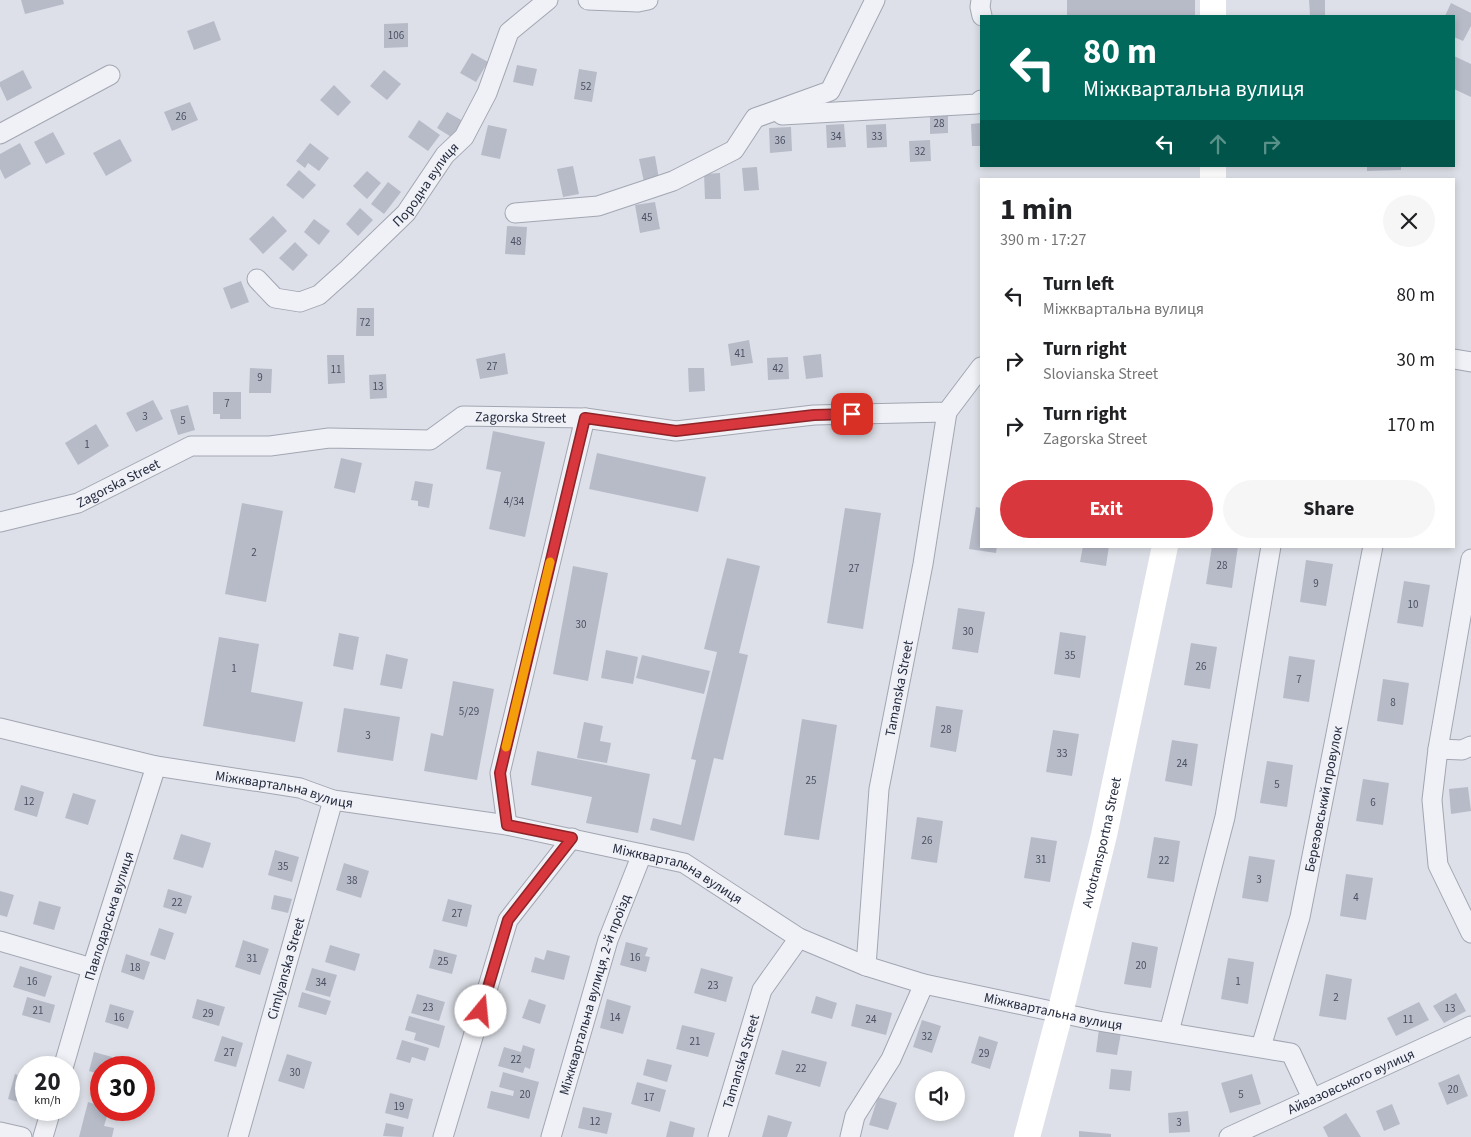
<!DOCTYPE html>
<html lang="en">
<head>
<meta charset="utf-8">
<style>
  :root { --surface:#fff; --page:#f6f6f6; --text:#202124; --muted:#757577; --accent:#d8373d }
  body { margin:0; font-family:"Source Sans 3",sans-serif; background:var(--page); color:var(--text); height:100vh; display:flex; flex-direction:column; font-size:19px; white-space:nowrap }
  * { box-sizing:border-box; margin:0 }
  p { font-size:16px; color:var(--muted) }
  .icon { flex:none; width:28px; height:28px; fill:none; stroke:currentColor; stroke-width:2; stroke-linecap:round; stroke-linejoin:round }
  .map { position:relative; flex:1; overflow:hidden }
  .sheet { position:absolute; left:980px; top:178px; width:475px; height:370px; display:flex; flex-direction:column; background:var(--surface); border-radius:0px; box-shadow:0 2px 8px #0003 }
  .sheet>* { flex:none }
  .banner { position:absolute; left:980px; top:15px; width:475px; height:152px; border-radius:0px; box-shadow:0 2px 8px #0003; background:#00695c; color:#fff; overflow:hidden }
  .buttons { position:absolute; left:915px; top:1071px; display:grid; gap:10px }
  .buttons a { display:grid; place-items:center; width:50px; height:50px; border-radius:50%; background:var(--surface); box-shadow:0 2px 8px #0003; font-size:25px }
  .speed { position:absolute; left:15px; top:1056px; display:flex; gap:10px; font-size:25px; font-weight:700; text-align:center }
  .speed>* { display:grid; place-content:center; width:65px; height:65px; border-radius:50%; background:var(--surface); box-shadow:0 2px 8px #0003; line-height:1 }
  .speed small { font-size:12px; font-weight:400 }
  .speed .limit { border:8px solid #d22; background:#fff; color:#111 }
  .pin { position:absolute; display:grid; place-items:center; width:42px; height:42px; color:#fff; margin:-21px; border-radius:10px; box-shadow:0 2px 8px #0006 }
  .me { position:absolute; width:55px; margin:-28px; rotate:17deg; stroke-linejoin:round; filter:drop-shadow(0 0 4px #0008) }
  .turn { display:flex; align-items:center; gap:18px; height:105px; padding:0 20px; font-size:22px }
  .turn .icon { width:65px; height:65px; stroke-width:2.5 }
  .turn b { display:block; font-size:35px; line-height:42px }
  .lanes { display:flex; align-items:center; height:48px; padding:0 20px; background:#0003; justify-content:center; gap:25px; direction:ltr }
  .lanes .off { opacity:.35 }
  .round { display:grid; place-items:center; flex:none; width:52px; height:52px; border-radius:26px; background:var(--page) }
  .summary { display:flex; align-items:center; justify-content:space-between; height:85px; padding:0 20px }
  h1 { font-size:30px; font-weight:700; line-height:38px }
  .cta { display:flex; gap:10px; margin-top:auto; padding:10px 20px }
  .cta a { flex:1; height:58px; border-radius:30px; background:var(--accent); color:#fff; font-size:20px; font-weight:700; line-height:58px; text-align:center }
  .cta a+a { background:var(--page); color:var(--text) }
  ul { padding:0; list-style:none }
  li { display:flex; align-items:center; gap:15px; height:65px; padding:0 20px }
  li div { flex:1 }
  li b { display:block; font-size:19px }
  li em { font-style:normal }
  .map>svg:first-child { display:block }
  .building { fill:#b7bbc8 }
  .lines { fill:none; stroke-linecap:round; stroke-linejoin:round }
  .street-casing { stroke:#a2a6b2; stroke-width:21 }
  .street { stroke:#f0f1f6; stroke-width:19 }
  .secondary { stroke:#fff; stroke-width:26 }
  .route-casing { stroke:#8c2428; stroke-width:12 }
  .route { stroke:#d8373d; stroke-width:9 }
  .slow { stroke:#f59e0b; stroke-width:9 }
  .labels { text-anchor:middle; stroke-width:4; stroke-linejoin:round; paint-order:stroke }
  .number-label { font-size:11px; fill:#4a5062 }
  .street-label { font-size:14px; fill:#252c40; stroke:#eceff6 }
</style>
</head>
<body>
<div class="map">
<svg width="1471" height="1137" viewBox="0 0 1471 1137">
  <rect width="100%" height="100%" fill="#dde0e8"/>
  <g class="building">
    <path d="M21 0H63L64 4 25 14Z"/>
    <rect x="1067" y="0" width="128" height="16"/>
    <path d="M1309 0H1325V16H1310Z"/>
    <path d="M1451 3 1471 13V26L1463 41 1454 37V16H1445Z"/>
    <path d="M214 21 221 40 194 50 187 31Z"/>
    <path d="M408 23V47L384 48V24Z"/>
    <path d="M472 53 488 62 476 82 460 73Z"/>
    <path d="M1454 56 1471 64V97L1454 89Z"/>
    <path d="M517 65 537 69 533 86 513 82Z"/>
    <path d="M579 69 597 72 592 102 574 99Z"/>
    <path d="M23 70 32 88 7 101 0 86V82Z"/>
    <path d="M384 70 401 84 387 100 370 86Z"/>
    <path d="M334 85 351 102 338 116 320 100Z"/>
    <path d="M190 102 198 120 172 131 164 112Z"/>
    <path d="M447 112 463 121 453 138 437 128Z"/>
    <path d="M930 113H948V133L930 134Z"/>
    <path d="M419 120 440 135 428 151 408 137Z"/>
    <path d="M981 123V146H972L971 124Z"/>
    <path d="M844 124 846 147 827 148 826 125Z"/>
    <path d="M886 124 887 147 867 148 866 125Z"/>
    <path d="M488 125 507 129 500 159 481 155Z"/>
    <path d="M791 127 792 151 770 153 769 128Z"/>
    <path d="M53 132 65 154 46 164 34 142Z"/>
    <path d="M120 139 132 161 106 176 93 153Z"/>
    <path d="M930 140 931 161 910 162 909 141Z"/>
    <path d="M20 143 31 164 5 179 0 169V154Z"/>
    <path d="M310 143 329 158 319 171 308 163 305 168 296 161Z"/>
    <path d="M655 156 659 179 644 182 639 159Z"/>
    <path d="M573 166 579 194 563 197 557 169Z"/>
    <path d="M1367 166H1401V170L1367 171Z"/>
    <path d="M757 167 759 190 744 191 742 168Z"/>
    <path d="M299 170 316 185 303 199 286 185Z"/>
    <path d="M367 171 381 183 367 199 353 186Z"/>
    <path d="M720 173 721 199H705L704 174Z"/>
    <path d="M388 182 401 192 384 214 371 204Z"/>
    <path d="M655 202 660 229 640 233 635 205Z"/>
    <path d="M360 208 373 220 358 236 346 224Z"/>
    <path d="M273 216 287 231 263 254 249 239Z"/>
    <path d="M314 219 330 231 319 245 304 232Z"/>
    <path d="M507 226 527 227 525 255 505 254Z"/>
    <path d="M295 242 308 255 293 271 279 258Z"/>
    <path d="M241 281 249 302 231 309 223 288Z"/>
    <path d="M357 308H374V336H356Z"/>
    <path d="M749 340 753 363 731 366 728 344Z"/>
    <path d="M505 353 508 374 480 379 476 359Z"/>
    <path d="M821 354 823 377 806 379 803 356Z"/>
    <path d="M327 355H344L345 383 328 384Z"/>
    <path d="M788 357 789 379 768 380 767 358Z"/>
    <path d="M250 368 272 369 271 393H249Z"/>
    <path d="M688 368H704L705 391 689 392Z"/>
    <path d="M386 374 387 398 370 399 369 375Z"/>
    <path d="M213 392H241V419H220V414H213Z"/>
    <path d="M153 400 163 419 136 432 126 413Z"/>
    <path d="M188 405 195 430 178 435 170 410Z"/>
    <path d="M96 424 109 446 78 465 65 443Z"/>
    <path d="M493 431 545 442 525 537 489 529 501 472 486 469Z"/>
    <path d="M597 453 706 477 698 512 589 489Z"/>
    <path d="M341 458 362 463 355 493 334 488Z"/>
    <path d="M415 481 433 484 429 508 418 506V501L411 500Z"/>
    <path d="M242 503 283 511 266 602 225 594Z"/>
    <path d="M976 507 981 508V546H997L996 553 969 549Z"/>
    <path d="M845 508 881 513 863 629 827 623Z"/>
    <path d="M1083 546H1109L1106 566 1080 562Z"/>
    <path d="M1212 546H1238L1232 588 1206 584Z"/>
    <path d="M727 558 760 566 739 653 748 655 723 760 714 758 694 841 650 830 653 818 681 825 696 760 691 759 717 652 704 649Z"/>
    <path d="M1306 560 1333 564 1326 606 1300 602Z"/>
    <path d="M573 566 608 573 588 681 553 674Z"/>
    <path d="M1404 581 1430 585 1423 627 1397 623Z"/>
    <path d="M958 608 985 612 978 653 952 649Z"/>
    <path d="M1060 632 1086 636 1080 678 1054 674Z"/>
    <path d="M339 633 359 637 353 670 333 666Z"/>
    <path d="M219 637 259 644 251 692 303 702 295 742 203 726Z"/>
    <path d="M1191 643 1217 647 1210 689 1184 685Z"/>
    <path d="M606 650 638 657 633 684 601 678Z"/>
    <path d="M386 654 408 659 402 689 380 685Z"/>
    <path d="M642 655 710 671 704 694 636 678Z"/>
    <path d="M1289 656 1315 660 1309 702 1283 698Z"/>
    <path d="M1383 679 1409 683 1403 725 1377 721Z"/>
    <path d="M453 681 494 689 477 780 424 771 431 733 443 736Z"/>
    <path d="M936 706 963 710 956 752 930 747Z"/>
    <path d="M344 708 400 717 393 761 337 752Z"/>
    <path d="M802 719 837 725 819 840 784 835Z"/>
    <path d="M584 722 603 726 600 741 611 743 607 763 577 758Z"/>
    <path d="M1053 730 1079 734 1072 776 1046 772Z"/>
    <path d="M1172 740 1198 744 1192 786 1165 781Z"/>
    <path d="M537 751 650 774 638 833 586 823 592 797 531 785Z"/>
    <path d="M1267 761 1293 765 1287 807 1260 803Z"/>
    <path d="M1363 779 1389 783 1383 825 1356 821Z"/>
    <path d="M21 785 44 792 37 817 14 810Z"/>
    <path d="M1468 787 1471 811 1451 814 1449 789Z"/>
    <path d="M73 793 96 800 88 825 65 818Z"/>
    <path d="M917 817 943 821 937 863 911 859Z"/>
    <path d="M181 834 211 843 203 868 173 859Z"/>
    <path d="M1031 837 1057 841 1050 882 1024 878Z"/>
    <path d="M1154 837 1180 841 1174 882 1147 878Z"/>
    <path d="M275 850 299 857 292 882 268 875Z"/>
    <path d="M1249 856 1275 860 1268 902 1242 898Z"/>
    <path d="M344 863 369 871 361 898 336 890Z"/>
    <path d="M1346 874 1373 878 1366 920 1340 916Z"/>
    <path d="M168 889 192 896 186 914 163 907Z"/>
    <path d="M0 891 14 895 7 917 0 915Z"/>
    <path d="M274 895 292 899 288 913 271 909Z"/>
    <path d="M448 899 472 905 467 927 442 921Z"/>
    <path d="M39 901 61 907 54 930 33 924Z"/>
    <path d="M159 928 174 933 165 960 150 955Z"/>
    <path d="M243 940 269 949 260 975 235 967Z"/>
    <path d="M626 942 648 948 645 956 650 957 646 972 620 965Z"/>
    <path d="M1132 942 1158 947 1151 988 1124 984Z"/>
    <path d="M330 945 360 954 355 971 325 962Z"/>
    <path d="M434 949 457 955 452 974 429 968Z"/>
    <path d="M547 950 570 956 564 980 531 972 535 957 544 960Z"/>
    <path d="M126 954 150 962 144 980 121 972Z"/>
    <path d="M1228 958 1254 962 1248 1004 1221 999Z"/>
    <path d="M20 966 52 976 45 997 13 987Z"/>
    <path d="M312 968 337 975 330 997 305 990Z"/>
    <path d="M701 968 733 977 726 1002 694 993Z"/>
    <path d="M1326 974 1352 979 1346 1020 1319 1016Z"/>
    <path d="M302 992 331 1001 326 1015 298 1007Z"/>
    <path d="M1456 993 1466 1011 1444 1023 1433 1006Z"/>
    <path d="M417 994 445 1002 439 1021 411 1013Z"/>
    <path d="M816 996 837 1003 832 1019 811 1013Z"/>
    <path d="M27 997 55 1005 50 1023 22 1015Z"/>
    <path d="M197 999 225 1007 219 1026 192 1018Z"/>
    <path d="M529 999 546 1005 540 1024 522 1018Z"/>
    <path d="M607 999 631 1006 623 1034 600 1028Z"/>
    <path d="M1419 1002 1429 1020 1396 1036 1387 1018Z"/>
    <path d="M110 1004 134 1011 128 1029 105 1022Z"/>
    <path d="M856 1004 892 1013 886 1035 851 1026Z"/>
    <path d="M409 1016 445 1026 439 1048 414 1040 416 1033 405 1030Z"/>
    <path d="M922 1020 941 1026 932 1053 913 1047Z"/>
    <path d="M682 1025 715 1033 708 1057 676 1049Z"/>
    <path d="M1099 1029 1121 1033 1117 1055 1096 1052Z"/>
    <path d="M222 1036 243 1043 236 1067 214 1061Z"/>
    <path d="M979 1036 998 1042 990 1069 971 1063Z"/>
    <path d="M402 1040 429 1048 425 1061 412 1057 410 1063 396 1059Z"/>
    <path d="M523 1045 535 1049 530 1069 525 1067 523 1073 498 1066 504 1047 521 1052Z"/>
    <path d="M782 1050 827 1062 820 1087 775 1074Z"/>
    <path d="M94 1052 112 1057 109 1068H101V1075L89 1071Z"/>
    <path d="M287 1054 312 1062 304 1089 278 1081Z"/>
    <path d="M647 1059 672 1065 667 1082 643 1075Z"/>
    <path d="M1111 1069 1132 1071 1130 1091 1109 1089Z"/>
    <path d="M503 1072 539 1082 529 1119 487 1108 491 1091 513 1096 514 1091 499 1087Z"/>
    <path d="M15 1074 26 1078 25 1104 8 1099Z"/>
    <path d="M1252 1074 1261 1104 1230 1113 1221 1083Z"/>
    <path d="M1459 1074 1468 1096 1447 1105 1438 1083Z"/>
    <path d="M637 1082 666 1090 660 1112 631 1104Z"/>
    <path d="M390 1093 413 1099 408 1119 385 1113Z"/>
    <path d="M878 1097 897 1103 888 1130 869 1125Z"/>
    <path d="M88 1102 101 1106V1110H109L104 1126 114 1128 112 1137H79Z"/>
    <path d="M1392 1104 1400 1124 1384 1131 1376 1111Z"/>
    <path d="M583 1107 612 1113 607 1134 578 1128Z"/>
    <path d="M1188 1111 1190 1132 1169 1133 1168 1113Z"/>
    <path d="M1346 1113 1361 1137H1328L1323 1127Z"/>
    <path d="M768 1115 792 1122 787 1137H762Z"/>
    <path d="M670 1121 695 1128 693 1137H666Z"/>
    <path d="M386 1123 404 1127 402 1137 383 1136Z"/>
    <path d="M1079 1131 1111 1134V1137H1079Z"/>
  </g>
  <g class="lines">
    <defs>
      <g id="street">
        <path d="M588 0 638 2 648 0"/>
        <path d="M981 0 980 7 982 16"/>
        <path d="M782 115 977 104 981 100"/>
        <path d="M0 134 110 75"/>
        <path d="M515 213 598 206 673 181 734 150 755 118 830 91 875 0"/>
        <path id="s1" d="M257 279 275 298 300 302 319 295 348 269 406 213 445 155 464 137 487 93 509 32 548 0"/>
        <path d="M1454 359 1471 362"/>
        <path id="s2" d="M0 522 78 503 191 446H270L329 438 430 440 463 416 585 418 676 431 814 415 947 412 981 367"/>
        <path d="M1471 559 1438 749 1432 800 1438 865 1471 933"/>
        <path id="s3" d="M0 728 156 766 300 788 333 800 507 825 684 863 799 938 866 966 924 984 1098 1021 1291 1053 1312 1098"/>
        <path d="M1438 749 1462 750 1471 746"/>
        <path d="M507 825 500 773 585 418"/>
        <path d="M0 941 92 968"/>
        <path id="s4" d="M866 966 879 789 923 564 947 412"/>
        <path d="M1169 1032 1225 817 1271 546"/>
        <path id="s5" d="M1261 1047 1300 917 1373 546"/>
        <path id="s6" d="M63 1068 92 968 156 766"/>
        <path d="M0 1132 22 1137"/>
        <path d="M43 1137 51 1110"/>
        <path id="s7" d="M238 1137 333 800"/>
        <path d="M443 1137 508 920 572 838"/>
        <path id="s8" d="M551 1137 608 940 642 854"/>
        <path id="s9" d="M718 1137 762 990 799 938"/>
        <path d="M850 1137 855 1116 891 1059 924 984"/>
        <path id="s10" d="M1229 1137 1471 1026"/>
      </g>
    </defs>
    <use href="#street" class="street-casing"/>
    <use href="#street" class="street"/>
    <g class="secondary">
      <path d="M1213 0V16"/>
      <path d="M1213 166V179"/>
      <path id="s11" d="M1027 1137 1060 1013 1104 835 1165 546"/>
    </g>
  </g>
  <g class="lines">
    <defs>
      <path id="route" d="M481 1011 508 920 572 838 507 825 500 773 585 418 676 431 814 415 852 414"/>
    </defs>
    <use href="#route" class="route-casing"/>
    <use href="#route" class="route"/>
    <path class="slow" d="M506 747 550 562"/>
  </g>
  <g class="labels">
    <g class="number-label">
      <text x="396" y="39">106</text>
      <text x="586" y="90">52</text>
      <text x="181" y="120">26</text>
      <text x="939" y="127">28</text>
      <text x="836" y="140">34</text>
      <text x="877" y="140">33</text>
      <text x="780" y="144">36</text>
      <text x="920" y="155">32</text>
      <text x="647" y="221">45</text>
      <text x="516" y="245">48</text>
      <text x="365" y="326">72</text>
      <text x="740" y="357">41</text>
      <text x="492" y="370">27</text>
      <text x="778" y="372">42</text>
      <text x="336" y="373">11</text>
      <text x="260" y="381">9</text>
      <text x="378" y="390">13</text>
      <text x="227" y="407">7</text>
      <text x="145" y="420">3</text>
      <text x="183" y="424">5</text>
      <text x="87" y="448">1</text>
      <text x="514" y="505">4/34</text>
      <text x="254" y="556">2</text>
      <text x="1222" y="569">28</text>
      <text x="854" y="572">27</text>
      <text x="1316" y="587">9</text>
      <text x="1413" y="608">10</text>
      <text x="581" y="628">30</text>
      <text x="968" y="635">30</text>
      <text x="1070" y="659">35</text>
      <text x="1201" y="670">26</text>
      <text x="234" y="672">1</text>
      <text x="1299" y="683">7</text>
      <text x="1393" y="706">8</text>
      <text x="469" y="715">5/29</text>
      <text x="946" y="733">28</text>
      <text x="368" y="739">3</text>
      <text x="1062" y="757">33</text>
      <text x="1182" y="767">24</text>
      <text x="811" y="784">25</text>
      <text x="1277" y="788">5</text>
      <text x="29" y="805">12</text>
      <text x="1373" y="806">6</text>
      <text x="927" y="844">26</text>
      <text x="1041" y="863">31</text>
      <text x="1164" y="864">22</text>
      <text x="283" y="870">35</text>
      <text x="1259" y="883">3</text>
      <text x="352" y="884">38</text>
      <text x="1356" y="901">4</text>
      <text x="177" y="906">22</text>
      <text x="457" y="917">27</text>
      <text x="635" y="961">16</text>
      <text x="252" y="962">31</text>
      <text x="443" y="965">25</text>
      <text x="1141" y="969">20</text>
      <text x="135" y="971">18</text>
      <text x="32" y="985">16</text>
      <text x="1238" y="985">1</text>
      <text x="321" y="986">34</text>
      <text x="713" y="989">23</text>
      <text x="1336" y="1001">2</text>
      <text x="428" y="1011">23</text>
      <text x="1450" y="1012">13</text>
      <text x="38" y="1014">21</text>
      <text x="208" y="1017">29</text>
      <text x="119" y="1021">16</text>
      <text x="615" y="1021">14</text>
      <text x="871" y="1023">24</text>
      <text x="1408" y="1023">11</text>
      <text x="927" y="1040">32</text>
      <text x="695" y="1045">21</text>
      <text x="229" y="1056">27</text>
      <text x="984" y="1057">29</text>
      <text x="516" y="1063">22</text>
      <text x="801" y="1072">22</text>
      <text x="295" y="1076">30</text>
      <text x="1453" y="1093">20</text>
      <text x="525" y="1098">20</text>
      <text x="1241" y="1098">5</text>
      <text x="649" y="1101">17</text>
      <text x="399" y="1110">19</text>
      <text x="595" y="1125">12</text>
      <text x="1179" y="1126">3</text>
    </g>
    <g class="street-label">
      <text dy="5" stroke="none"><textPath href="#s1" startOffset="226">Породна вулиця</textPath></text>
      <text dy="5" stroke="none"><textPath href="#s2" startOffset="545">Zagorska Street</textPath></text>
      <text dy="5" stroke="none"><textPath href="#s2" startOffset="125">Zagorska Street</textPath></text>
      <text dy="5" stroke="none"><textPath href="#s4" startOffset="280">Tamanska Street</textPath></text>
      <text dy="5" stroke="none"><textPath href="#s3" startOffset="291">Міжквартальна вулиця</textPath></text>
      <text dy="5" stroke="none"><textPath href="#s5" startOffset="256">Березовський провулок</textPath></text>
      <text dy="5" stroke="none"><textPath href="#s11" startOffset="304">Avtotransportna Street</textPath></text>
      <text dy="5" stroke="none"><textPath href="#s3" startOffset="696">Міжквартальна вулиця</textPath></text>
      <text dy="5" stroke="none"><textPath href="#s6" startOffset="159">Павлодарська вулиця</textPath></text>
      <text dy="5" stroke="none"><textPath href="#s7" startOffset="175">Cimlyanska Street</textPath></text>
      <text dy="5" stroke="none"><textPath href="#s8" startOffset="149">Міжквартальна вулиця, 2-й проїзд</textPath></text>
      <text dy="5" stroke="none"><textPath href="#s3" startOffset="1101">Міжквартальна вулиця</textPath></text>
      <text dy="5" stroke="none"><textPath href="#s9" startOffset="79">Tamanska Street</textPath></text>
      <text dy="5" stroke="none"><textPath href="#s10" startOffset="134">Айвазовського вулиця</textPath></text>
    </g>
  </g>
</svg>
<div class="buttons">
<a><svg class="icon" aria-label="sound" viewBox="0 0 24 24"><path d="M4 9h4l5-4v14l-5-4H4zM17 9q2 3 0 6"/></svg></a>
</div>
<div class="speed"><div>20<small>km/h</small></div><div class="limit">30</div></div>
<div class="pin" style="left:852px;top:414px;background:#d93025"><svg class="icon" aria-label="arrive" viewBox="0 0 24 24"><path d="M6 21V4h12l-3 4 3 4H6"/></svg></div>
<svg class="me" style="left:481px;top:1011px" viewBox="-20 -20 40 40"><circle r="19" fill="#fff"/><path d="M0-13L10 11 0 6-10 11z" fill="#d8373d"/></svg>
<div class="banner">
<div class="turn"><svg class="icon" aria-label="left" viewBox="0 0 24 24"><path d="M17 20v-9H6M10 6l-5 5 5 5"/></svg><div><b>80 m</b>Міжквартальна вулиця</div></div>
<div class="lanes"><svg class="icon" aria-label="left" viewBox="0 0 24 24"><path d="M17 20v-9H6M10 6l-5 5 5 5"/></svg><svg class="icon off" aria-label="ahead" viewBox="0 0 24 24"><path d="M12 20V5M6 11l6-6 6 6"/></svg><svg class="icon off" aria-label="right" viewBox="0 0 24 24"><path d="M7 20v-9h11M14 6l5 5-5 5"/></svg></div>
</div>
<section class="sheet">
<div class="summary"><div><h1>1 min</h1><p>390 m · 17:27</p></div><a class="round"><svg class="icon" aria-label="close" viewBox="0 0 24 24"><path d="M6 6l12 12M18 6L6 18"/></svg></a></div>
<ul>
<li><svg class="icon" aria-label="left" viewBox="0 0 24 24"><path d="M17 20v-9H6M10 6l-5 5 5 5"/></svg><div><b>Turn left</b><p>Міжквартальна вулиця</p></div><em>80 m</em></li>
<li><svg class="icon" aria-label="right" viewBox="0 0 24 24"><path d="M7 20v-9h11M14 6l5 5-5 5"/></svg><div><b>Turn right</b><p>Slovianska Street</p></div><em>30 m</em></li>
<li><svg class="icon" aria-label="right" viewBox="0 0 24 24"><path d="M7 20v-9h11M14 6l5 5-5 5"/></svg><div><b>Turn right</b><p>Zagorska Street</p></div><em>170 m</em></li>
</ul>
<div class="cta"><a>Exit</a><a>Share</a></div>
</section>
</div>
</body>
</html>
